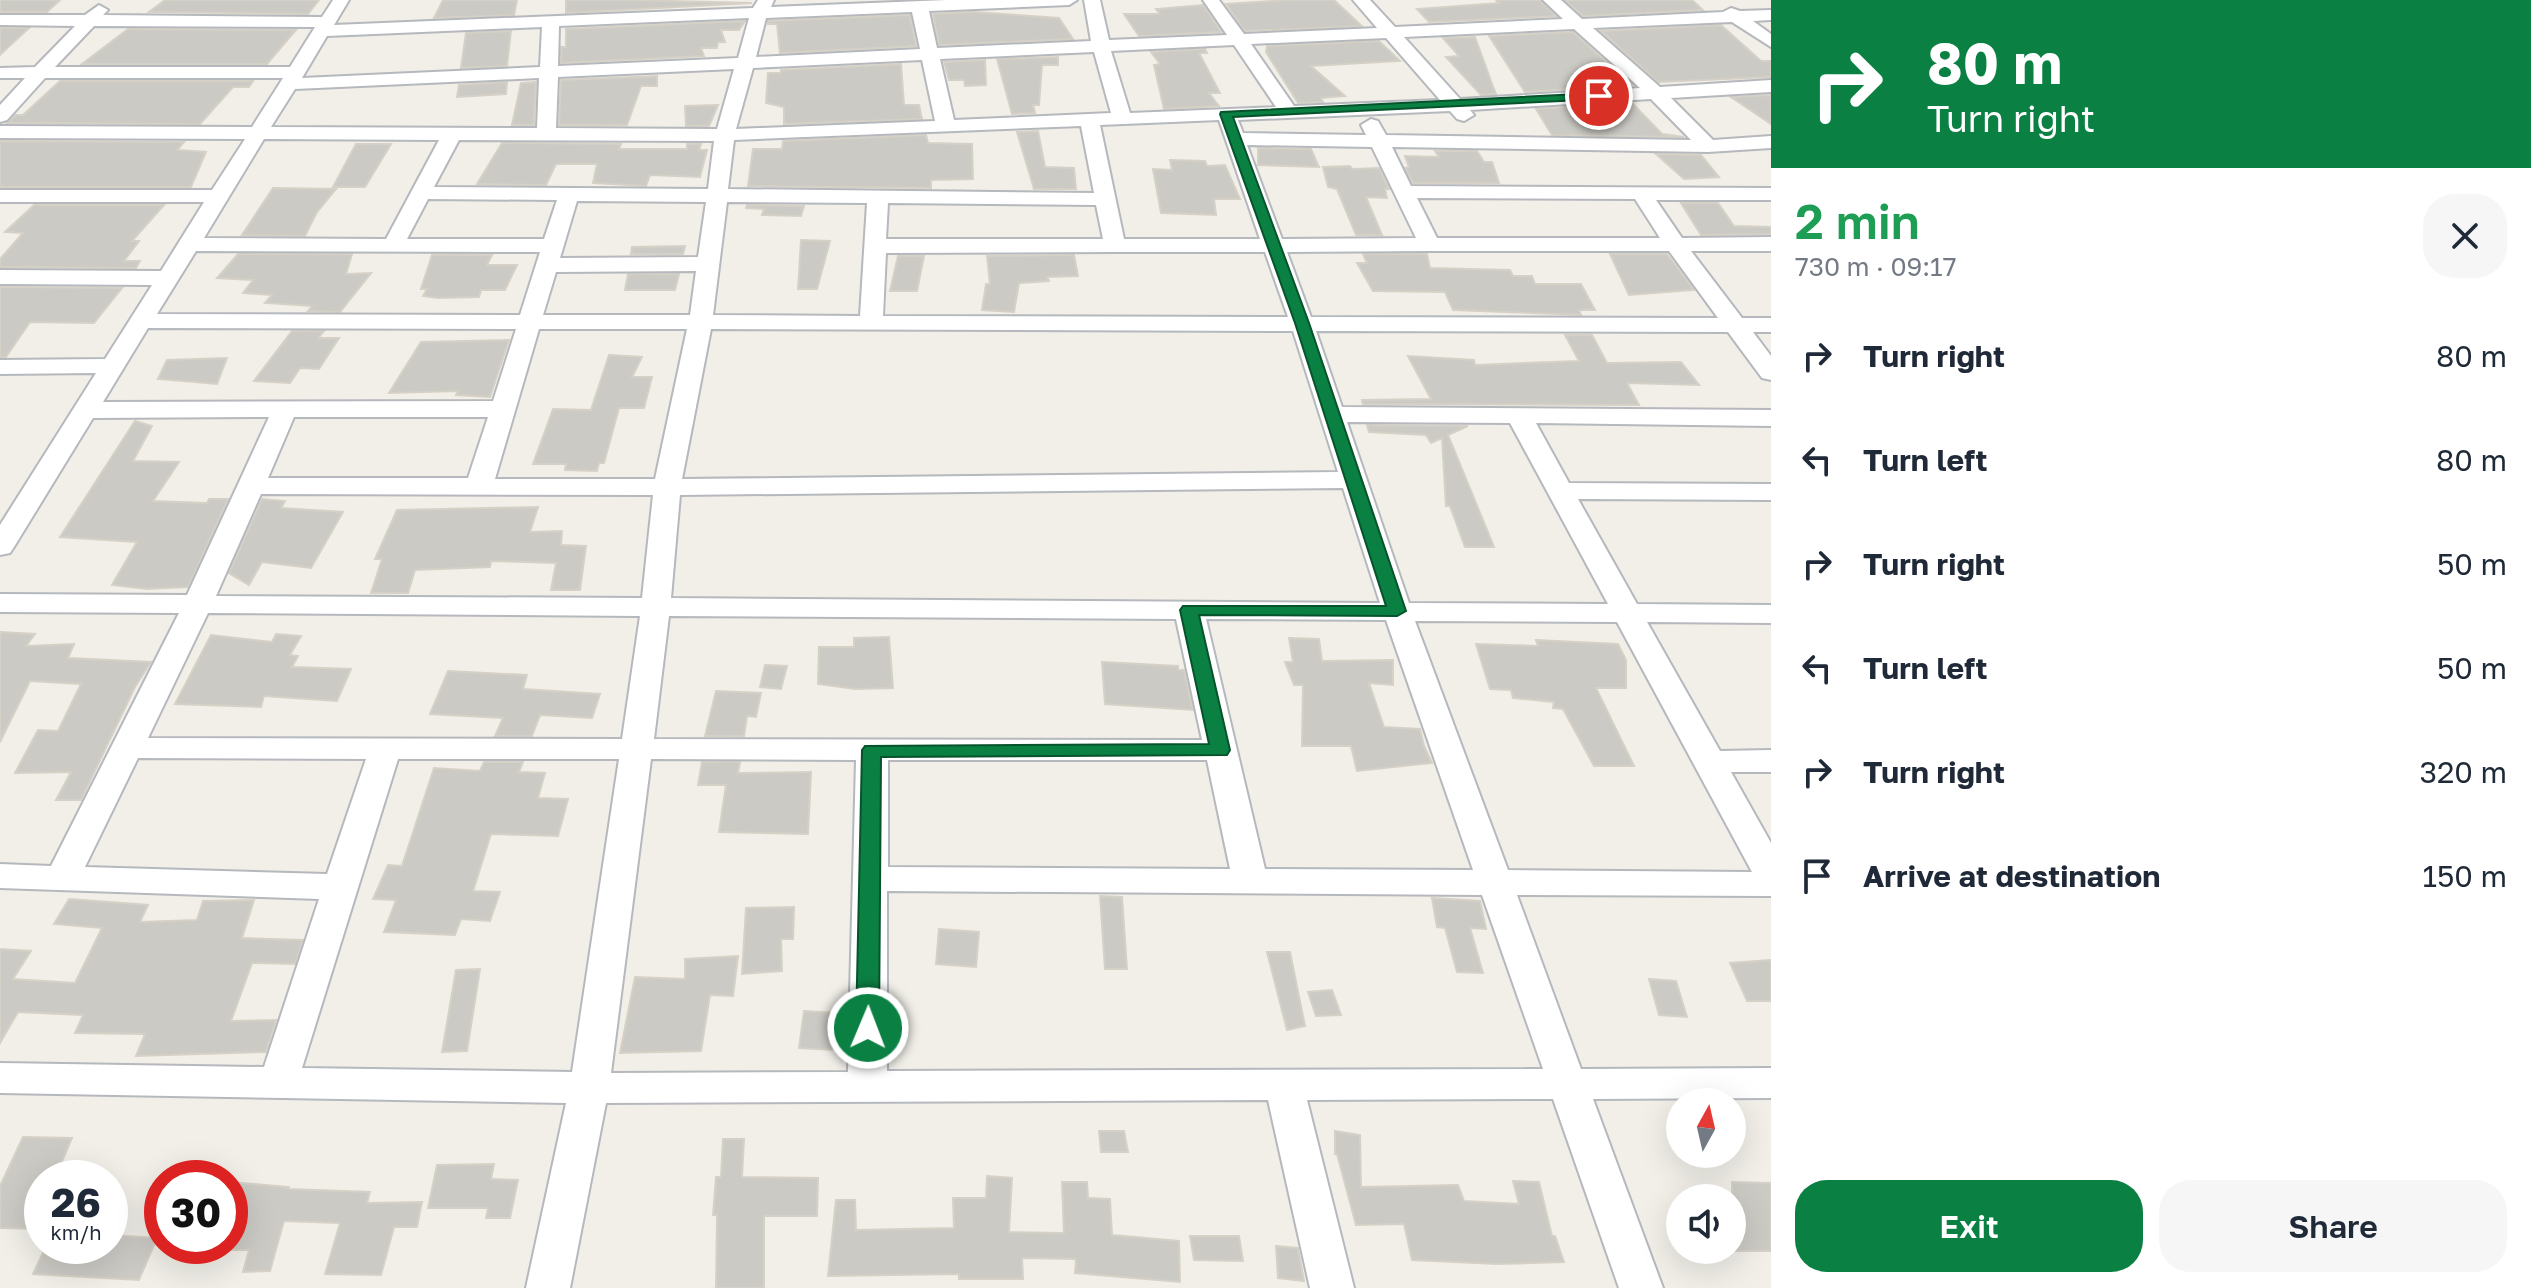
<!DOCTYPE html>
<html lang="en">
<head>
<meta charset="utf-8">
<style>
  :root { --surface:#fff; --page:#f6f6f7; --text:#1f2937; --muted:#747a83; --accent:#0b8043 }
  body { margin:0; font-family:"Golos Text",sans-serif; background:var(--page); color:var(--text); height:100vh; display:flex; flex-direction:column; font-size:30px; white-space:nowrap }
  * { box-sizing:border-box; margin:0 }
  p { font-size:26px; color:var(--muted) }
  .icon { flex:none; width:44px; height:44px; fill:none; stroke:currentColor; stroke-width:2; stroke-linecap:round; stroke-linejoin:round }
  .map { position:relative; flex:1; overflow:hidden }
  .details { display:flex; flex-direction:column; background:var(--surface); width:760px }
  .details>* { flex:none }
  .guide { background:#0b8043; color:#fff; overflow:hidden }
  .needle { width:52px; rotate:8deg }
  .fabs { position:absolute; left:1666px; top:1088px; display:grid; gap:16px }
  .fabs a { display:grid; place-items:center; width:80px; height:80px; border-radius:50%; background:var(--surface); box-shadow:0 8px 32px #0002; font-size:40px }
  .speed { position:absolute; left:24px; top:1160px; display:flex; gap:16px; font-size:40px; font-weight:700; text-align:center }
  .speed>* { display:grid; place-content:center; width:104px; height:104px; border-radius:50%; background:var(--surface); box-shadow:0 8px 32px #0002; line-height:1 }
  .speed small { font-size:20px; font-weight:400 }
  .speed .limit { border:12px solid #d22; background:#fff; color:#111 }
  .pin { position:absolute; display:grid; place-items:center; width:68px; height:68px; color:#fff; margin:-34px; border:4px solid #fff; border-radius:50%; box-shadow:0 2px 8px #0007 }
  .me { position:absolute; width:88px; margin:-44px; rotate:1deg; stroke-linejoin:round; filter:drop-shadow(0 0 6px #0008) }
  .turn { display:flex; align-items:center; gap:28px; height:168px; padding:0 24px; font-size:36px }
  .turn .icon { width:104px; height:104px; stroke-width:2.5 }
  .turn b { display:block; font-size:56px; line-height:68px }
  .round { display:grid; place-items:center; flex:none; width:84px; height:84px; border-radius:32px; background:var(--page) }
  .overview { display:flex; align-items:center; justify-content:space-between; height:136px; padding:0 24px }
  h1 { font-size:48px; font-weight:600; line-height:60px; color:#1e9e55 }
  .action { display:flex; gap:16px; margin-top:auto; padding:16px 24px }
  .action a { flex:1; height:92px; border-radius:32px; background:var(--accent); color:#fff; font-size:32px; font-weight:600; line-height:92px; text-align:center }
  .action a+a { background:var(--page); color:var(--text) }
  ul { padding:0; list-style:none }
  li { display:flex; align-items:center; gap:24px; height:104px; padding:0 24px }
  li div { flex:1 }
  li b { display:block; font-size:30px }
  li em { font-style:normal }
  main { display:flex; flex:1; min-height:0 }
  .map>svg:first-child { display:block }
  .building { fill:#cccac5; stroke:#d6d1c6; stroke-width:2 }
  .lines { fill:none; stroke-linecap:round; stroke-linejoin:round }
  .minor-casing { stroke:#b5b8bc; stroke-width:4 }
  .minor { fill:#fff; fill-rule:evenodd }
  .route { fill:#0b8043; stroke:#07532c; stroke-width:2 }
</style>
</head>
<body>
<main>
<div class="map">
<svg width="1771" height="1288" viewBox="0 0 1771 1288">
  <rect width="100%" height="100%" fill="#f1efe8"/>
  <g class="building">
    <path d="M0 0H60L47 12H0Z"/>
    <path d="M165 0H319L308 14 149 12Z"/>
    <path d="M443 0H517L514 15 434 18Z"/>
    <path d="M566 0H630L752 3 566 13Z"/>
    <path d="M1289 0H1334L1362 26 1245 31 1226 4Z"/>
    <path d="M1496 0H1540L1556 16 1429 22 1417 9 1499 3Z"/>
    <path d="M1565 0H1692L1703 10 1583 16Z"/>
    <path d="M1203 5 1221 32 1139 36 1124 14H1160L1156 9Z"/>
    <path d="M974 12 1059 18 1073 39 939 45 933 14Z"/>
    <path d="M910 15 916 46 780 53 777 24H768V21Z"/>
    <path d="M745 21 739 30H721L725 42H718L717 48H701L704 56 561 63V47H566V29Z"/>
    <path d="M1721 25 1761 61H1771V77L1658 82 1601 31Z"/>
    <path d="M0 28H29L0 55Z"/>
    <path d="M128 29 296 30 267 64H82Z"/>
    <path d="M511 31 507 66 461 68 466 33Z"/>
    <path d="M1573 32 1632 85 1525 92 1489 36Z"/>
    <path d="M1475 37 1491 81 1496 94 1481 95 1446 57 1459 56 1443 38Z"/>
    <path d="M1379 41 1400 61 1311 66 1345 96 1321 98 1323 102 1298 103 1266 52 1267 46Z"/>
    <path d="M1205 49 1207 53H1199L1220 93H1209L1219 106 1164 109 1154 65 1160 64 1151 52Z"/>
    <path d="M1058 57V65H1042L1039 105H1033L1035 113 1012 114 997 59Z"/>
    <path d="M985 60 986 85 965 86 964 80H949L944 62Z"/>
    <path d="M901 64 904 105H919L922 119 784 124V107L766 103 768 73H781V70Z"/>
    <path d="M657 76V86H641L627 125H559L561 80Z"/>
    <path d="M60 81H253L249 87H233L200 124 7 123 16 115H23Z"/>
    <path d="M507 82 506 94 457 97 459 85Z"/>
    <path d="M536 82 534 125H512L521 83Z"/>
    <path d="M1771 95V124L1731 97Z"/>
    <path d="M1632 103 1662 134 1684 137 1552 135 1536 109Z"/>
    <path d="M718 105 709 126H686L685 106Z"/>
    <path d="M1038 131 1045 167 1074 168 1076 189H1034L1017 132Z"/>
    <path d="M926 135 928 143 972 144 973 179 931 180V188L748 186 753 149H782L783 141Z"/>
    <path d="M0 141 184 142 177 150 206 152 191 187H0Z"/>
    <path d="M502 143 621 144 619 149H687V144H701L699 150H707L700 177 650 175 646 186 593 183 597 164H556L546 185 477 184Z"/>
    <path d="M356 144H391L365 187H333Z"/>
    <path d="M1258 148 1311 149 1319 167 1258 165Z"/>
    <path d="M1435 151H1477L1484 162H1492L1499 183H1413L1405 168 1409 167 1405 156 1439 157Z"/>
    <path d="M1656 154 1701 155 1719 177 1684 179Z"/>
    <path d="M1170 160 1205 161 1207 166 1225 165 1240 199H1214L1216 215 1161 213 1153 169 1172 170Z"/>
    <path d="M1350 166 1352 169 1379 168 1389 189H1385L1387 198 1366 197 1382 235H1356L1337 189 1328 187 1323 167Z"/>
    <path d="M273 188 336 189 317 212 305 236 242 235Z"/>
    <path d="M1681 203H1718L1734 226 1771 227V234L1701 235Z"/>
    <path d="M34 205H164L132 241H139L124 261H140L136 268 0 267V259L23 233 5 232Z"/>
    <path d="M747 205 804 206 801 216 762 215 764 209 746 208Z"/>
    <path d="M801 240 830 241 817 289H798Z"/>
    <path d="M685 246 683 254H631L632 247Z"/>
    <path d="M238 254H352L346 274 371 273 340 312 308 311 312 306 265 303 272 295 243 293 253 280 217 278Z"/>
    <path d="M1363 254H1427L1430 268 1510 270 1513 276H1532L1535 284H1581L1595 310H1579L1581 315 1453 310 1445 292 1373 291 1357 263H1367Z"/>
    <path d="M1610 254H1667L1694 290 1629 295Z"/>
    <path d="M432 255H492L487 265H517L505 290H481L479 297 438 298 423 296 427 289H421Z"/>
    <path d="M1074 255 1078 276 1047 277 1049 281 1019 283 1014 312 982 310 986 284H990L987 256Z"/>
    <path d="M898 256H924L917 291H890Z"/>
    <path d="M628 274H679L675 290H625Z"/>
    <path d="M0 287 122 288 94 323 30 322 6 357H0Z"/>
    <path d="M292 331H324L318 338H339L319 369 300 368 290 383 254 381Z"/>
    <path d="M1565 335H1592L1607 363 1681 362 1699 385 1627 383 1639 405 1363 404 1362 400 1431 399 1408 356 1474 360 1475 365 1579 361Z"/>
    <path d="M509 340 490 397 456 395 458 391 389 393 421 342Z"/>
    <path d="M609 355 642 357 632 377H652L644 408H619L604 463H599L597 471 565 470 566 464H533L553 409 591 410Z"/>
    <path d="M227 358 217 384 158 379 167 360Z"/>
    <path d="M135 421 152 426 133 461 179 462 153 501 207 503 209 499H228L188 587 147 589 112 585 137 542 60 537Z"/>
    <path d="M1367 425 1468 426 1448 435 1494 547H1465L1450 506H1446L1442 438 1431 443 1426 435 1369 432Z"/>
    <path d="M262 499 285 501 281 508 343 512 311 568 262 562 249 585 229 573Z"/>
    <path d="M538 507 530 532 562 531 561 545 586 546 580 590H551L556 563 491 561 490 567 415 570 408 593H371L382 559H375L397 510Z"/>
    <path d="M0 632 35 634 26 646 74 644 68 658 151 662 135 687 81 800H56L71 772 15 773 38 730 58 731 81 684 30 681 0 742Z"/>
    <path d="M276 634 301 636 290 655 298 656 292 667 351 669 337 701 264 696 261 707 175 704 211 635 272 642Z"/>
    <path d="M889 637 893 688 855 689 818 684 819 647H854V638Z"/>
    <path d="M1289 638 1319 639 1322 661 1393 660V685L1369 683 1384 727 1420 729 1424 746 1432 763 1357 771 1351 746H1302L1303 685H1294L1285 662H1293Z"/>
    <path d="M1536 640 1618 644 1626 660V688H1596L1634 766H1594L1563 709 1553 708 1554 702 1513 698 1511 690 1490 689 1476 644 1538 646Z"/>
    <path d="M1102 662 1178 666V670H1184L1193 710 1105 704Z"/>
    <path d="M765 665 787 666 781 689 760 687Z"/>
    <path d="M448 671 527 675 523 689 600 694 592 718 540 715 532 736H495L503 718 430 714Z"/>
    <path d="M716 691 761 693 756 717 747 716 744 736H705Z"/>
    <path d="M484 762H523L519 772 545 773 538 798 568 799 558 836 491 834 473 891 500 892 490 921 461 919 455 935 384 932 396 900 373 899 388 865 402 866 434 768 480 771Z"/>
    <path d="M702 762H740L738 773 811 772 808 834 719 832 726 785H698Z"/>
    <path d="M1100 896 1122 897 1127 969H1105Z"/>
    <path d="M1432 898 1480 901 1486 929 1470 928 1483 973 1457 972 1445 928 1437 927Z"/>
    <path d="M69 899 148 905 140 922 197 920 203 901 254 900 242 938 303 940 295 964 252 963 231 1021 276 1020 266 1052 136 1056 145 1034 75 1033 83 1015 18 1012 0 1043V949L31 951 13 979 75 983 102 928 54 924Z"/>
    <path d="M794 907 793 939H781L782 971 742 974 746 908Z"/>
    <path d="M939 929 979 932 976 967 936 964Z"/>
    <path d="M1267 952H1290L1305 1026 1287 1030Z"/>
    <path d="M738 956 733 996 710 995 701 1051 620 1053 635 977 685 979V959Z"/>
    <path d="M1771 960V1001H1747L1730 963Z"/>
    <path d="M480 969 467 1051 442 1052 456 970Z"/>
    <path d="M1649 979 1676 981 1687 1017 1659 1015Z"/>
    <path d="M1332 990 1341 1015 1316 1016 1308 992Z"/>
    <path d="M804 1011 840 1013 835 1050 799 1048Z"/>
    <path d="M1099 1131H1124L1128 1152H1101Z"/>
    <path d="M1335 1131 1360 1135 1361 1187 1458 1185 1464 1201 1519 1204 1513 1181 1539 1182 1552 1236H1555L1564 1262 1497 1264 1412 1260 1404 1224 1356 1225 1337 1154H1335Z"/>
    <path d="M23 1137 72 1138 55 1178H42V1229L0 1228V1186Z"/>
    <path d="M723 1139H744L742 1177 818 1178 817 1216H764V1288H716L717 1215H713L716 1177H721Z"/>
    <path d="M494 1164 491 1179 518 1180 510 1218H486L488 1208H428L437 1165Z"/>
    <path d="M987 1176 1012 1178 1009 1232 1064 1233 1062 1182H1087L1088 1198 1110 1199 1112 1235 1179 1241 1180 1282 1075 1273 1076 1259 1022 1258 1023 1279H959V1274L828 1276 836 1200H855L856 1230 954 1228 953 1198H986Z"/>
    <path d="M230 1182 289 1187 288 1189 370 1192 367 1203 422 1202 417 1227H394L381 1275 325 1274 340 1223 284 1221 270 1271 243 1272 249 1250H230Z"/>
    <path d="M1732 1182 1771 1183V1251H1732Z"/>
    <path d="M110 1235 157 1238 139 1280 33 1274 46 1246H110Z"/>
    <path d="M1190 1236H1239L1243 1261 1194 1260Z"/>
    <path d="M1276 1246 1298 1248 1304 1281 1278 1278Z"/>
  </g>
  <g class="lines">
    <defs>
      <path id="minor" d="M333 0H349L334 25 753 8 758 0H774L771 7 947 0H1077L1069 5 929 11 937 48 1091 41 1084 0H1100L1109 40 1227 35 1203 0H1219L1244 34 1377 28 1353 0H1370L1395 27 1563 19 1543 0H1561L1582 19 1723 12 1731 8 1740 11 1771 10V20L1753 21 1771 34V47L1732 22 1593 28 1660 87 1771 80V92L1671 98 1713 140 1771 136V148L1708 152 1392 147 1411 186 1771 188V200H1656L1682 238 1771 237V251H1691L1742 318H1771V332H1753L1771 356V380L1762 378 1728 332 1316 331 1342 407 1771 410V426L1536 423 1569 483 1771 484V500L1578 499 1637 604 1771 605V623L1647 622 1720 751 1771 750V772H1731L1771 843V896L1517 895 1581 1069 1771 1068V1098L1593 1099 1663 1288H1619L1553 1099 1307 1100 1354 1288H1310L1268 1100 606 1103 570 1288H526L566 1103 0 1093V1063L264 1067 319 899 0 888V864L51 866 179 613 0 612V594L187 595 269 417 93 418 14 547 10 553 0 555V525L96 373 0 374V360L105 359 152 285 0 284V270L161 271 204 202H0V190H212L245 139 0 138V126L252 127 283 78H45L7 120 0 122V105L25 78H0V68L35 67 75 26 0 25V15H85L99 5 108 10 103 15 322 17ZM912 12 920 49 756 57 766 18ZM749 18 738 58 558 66 559 26ZM94 26 315 27 290 67H55ZM542 27 540 67 302 78 327 36ZM1574 29 1640 88 1460 99 1404 37ZM1386 38 1440 100 1294 106 1251 44ZM1234 45 1276 107 1130 113 1111 51ZM1094 52 1111 113 954 120 940 59ZM922 60 935 121 736 129 753 68ZM734 69 717 129 556 128 558 77ZM539 78 537 128 271 127 295 89ZM1651 99 1691 140 1386 135 1378 121 1371 119 1361 125 1366 135 1243 133 1238 120 1450 111 1457 119 1464 121 1474 115 1470 110ZM1219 120 1260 239H1124L1100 125ZM1081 126 1094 193 728 189 734 140ZM264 139 439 140 386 239 204 238ZM459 140 714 141 708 189 434 187ZM1247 145 1372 147 1416 238 1282 239ZM1417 198 1635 199 1660 238H1437ZM428 199 557 200 544 239H407ZM577 201 706 202 698 257 560 258ZM727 202 867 203 860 316 713 315ZM888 203 1096 205 1103 239H886ZM196 251 540 252 520 315 157 314ZM1429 251H1669L1718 318 1311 317 1287 252ZM1113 252H1265L1288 317 883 316 886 253ZM696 271 690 315H543L556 272ZM148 328 516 329 493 401 103 402ZM539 329H687L655 479H495ZM711 329 1293 331 1338 472 682 479ZM294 417H488L468 478H268ZM1347 422 1510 423 1608 604 1409 603ZM1343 488 1380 603 671 598 680 495ZM261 494 653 495 642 598 216 596ZM208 613 640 616 622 739 148 738ZM669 616 1176 619 1202 740 654 739ZM1206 619 1386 620 1473 870 1265 869ZM1415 621 1617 622 1752 872 1508 870ZM138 758 366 759 327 874 85 867ZM398 759H619L572 1072 302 1068ZM651 759 856 760 848 1072 611 1073ZM888 760H1207L1230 869 888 867ZM887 891 1482 895 1543 1069 887 1071Z"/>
    </defs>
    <use href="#minor" class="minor-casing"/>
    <use href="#minor" class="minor"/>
  </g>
  <path class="route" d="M1599 93 1603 94V99L1233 117 1309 323 1406 611 1397 616 1199 615 1230 750 1227 755 881 757 879 1028 876 1034 868 1036 859 1034 856 1028 862 750 865 746 1209 744 1180 610 1183 606H1386L1295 323 1220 114 1221 112Z"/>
</svg>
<div class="fabs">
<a><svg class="needle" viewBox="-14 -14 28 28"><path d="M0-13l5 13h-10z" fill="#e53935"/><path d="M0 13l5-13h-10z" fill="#747a83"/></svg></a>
<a><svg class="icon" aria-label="sound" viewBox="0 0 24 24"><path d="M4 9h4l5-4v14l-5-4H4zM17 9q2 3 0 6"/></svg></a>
</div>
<div class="speed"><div>26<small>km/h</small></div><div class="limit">30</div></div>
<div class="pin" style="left:1599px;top:96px;background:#d93025"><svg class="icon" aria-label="arrive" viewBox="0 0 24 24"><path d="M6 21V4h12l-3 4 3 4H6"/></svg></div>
<svg class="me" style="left:868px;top:1028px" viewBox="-20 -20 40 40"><circle r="17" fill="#0b8043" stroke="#fff" stroke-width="3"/><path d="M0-11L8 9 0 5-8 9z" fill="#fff"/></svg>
</div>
<section class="details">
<div class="guide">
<div class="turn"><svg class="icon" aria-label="right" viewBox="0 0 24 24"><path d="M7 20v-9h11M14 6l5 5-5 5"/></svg><div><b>80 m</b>Turn right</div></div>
</div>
<div class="overview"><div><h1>2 min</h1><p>730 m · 09:17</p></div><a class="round"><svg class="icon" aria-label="close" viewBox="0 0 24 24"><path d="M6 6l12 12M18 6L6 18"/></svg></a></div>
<ul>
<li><svg class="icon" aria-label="right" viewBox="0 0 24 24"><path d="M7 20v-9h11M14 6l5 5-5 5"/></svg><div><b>Turn right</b></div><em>80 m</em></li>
<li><svg class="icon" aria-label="left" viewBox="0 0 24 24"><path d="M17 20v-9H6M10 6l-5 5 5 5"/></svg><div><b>Turn left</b></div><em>80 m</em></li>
<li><svg class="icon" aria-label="right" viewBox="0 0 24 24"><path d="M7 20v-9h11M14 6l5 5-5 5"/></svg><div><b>Turn right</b></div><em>50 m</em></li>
<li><svg class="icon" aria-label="left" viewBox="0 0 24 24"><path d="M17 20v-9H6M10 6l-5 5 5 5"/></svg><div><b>Turn left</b></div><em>50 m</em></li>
<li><svg class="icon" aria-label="right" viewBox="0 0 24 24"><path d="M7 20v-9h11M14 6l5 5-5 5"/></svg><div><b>Turn right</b></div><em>320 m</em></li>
<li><svg class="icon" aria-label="arrive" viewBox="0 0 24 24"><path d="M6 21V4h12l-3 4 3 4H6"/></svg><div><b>Arrive at destination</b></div><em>150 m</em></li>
</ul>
<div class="action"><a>Exit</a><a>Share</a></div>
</section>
</main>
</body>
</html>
